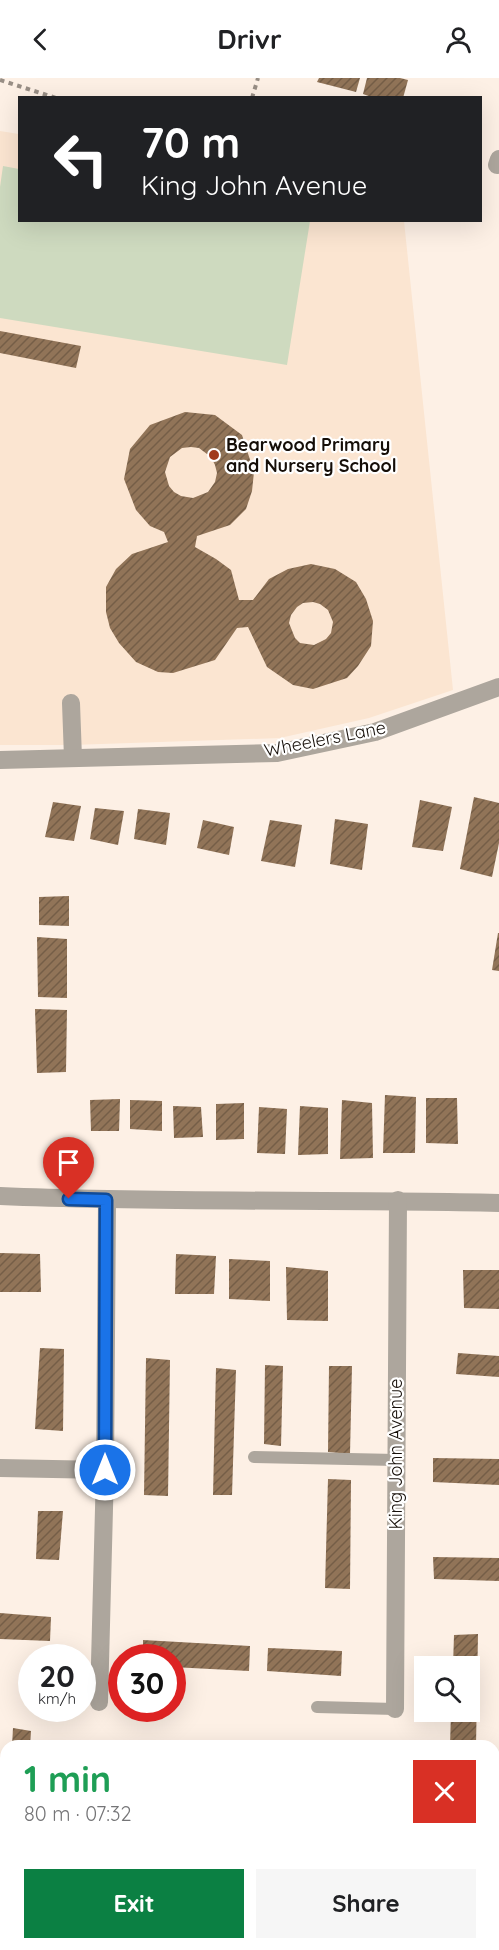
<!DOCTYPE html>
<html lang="en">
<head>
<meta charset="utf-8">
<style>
  :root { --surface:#fff; --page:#f6f6f6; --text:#202124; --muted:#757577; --accent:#0b8043 }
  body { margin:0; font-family:Quicksand,sans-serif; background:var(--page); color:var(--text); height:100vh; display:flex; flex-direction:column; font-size:22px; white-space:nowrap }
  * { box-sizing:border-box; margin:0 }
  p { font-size:20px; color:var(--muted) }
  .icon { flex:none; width:33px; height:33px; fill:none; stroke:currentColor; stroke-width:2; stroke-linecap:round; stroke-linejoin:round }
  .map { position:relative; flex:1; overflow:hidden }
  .panel { position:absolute; left:0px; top:1662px; width:500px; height:210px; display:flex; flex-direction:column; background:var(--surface); border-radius:18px 18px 0 0; box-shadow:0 6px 24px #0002 }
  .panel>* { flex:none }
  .guide { position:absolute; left:18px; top:18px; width:464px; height:126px; border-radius:0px; box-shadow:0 6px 24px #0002; background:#202124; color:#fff; overflow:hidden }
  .fabs { position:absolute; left:414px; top:1578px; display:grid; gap:12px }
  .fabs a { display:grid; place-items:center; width:66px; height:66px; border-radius:0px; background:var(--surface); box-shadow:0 6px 24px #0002; font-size:30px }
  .speed { position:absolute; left:18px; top:1566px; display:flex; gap:12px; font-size:30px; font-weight:700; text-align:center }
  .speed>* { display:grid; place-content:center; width:78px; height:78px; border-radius:50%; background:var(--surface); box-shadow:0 6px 24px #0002; line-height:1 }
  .speed small { font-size:15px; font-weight:400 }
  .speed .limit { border:9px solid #d22; background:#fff; color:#111 }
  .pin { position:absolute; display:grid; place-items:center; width:51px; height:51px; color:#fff; margin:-62px -26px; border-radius:50% 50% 50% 0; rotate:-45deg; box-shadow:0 0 6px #0007 }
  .pin .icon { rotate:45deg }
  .me { position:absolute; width:66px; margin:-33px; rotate:0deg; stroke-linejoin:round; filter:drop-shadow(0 0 4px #0008) }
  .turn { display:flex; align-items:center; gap:21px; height:126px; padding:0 24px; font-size:27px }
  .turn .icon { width:78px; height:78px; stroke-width:2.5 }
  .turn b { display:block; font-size:42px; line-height:51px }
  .round { display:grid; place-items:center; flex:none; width:63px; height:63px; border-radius:0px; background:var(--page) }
  .headline { display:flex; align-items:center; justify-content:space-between; height:102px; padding:0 24px }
  h1 { font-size:36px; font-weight:700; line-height:45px; color:#1e9e55 }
  .button { display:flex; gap:12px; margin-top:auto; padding:12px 24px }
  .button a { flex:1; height:69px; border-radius:0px; background:var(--accent); color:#fff; font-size:24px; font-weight:700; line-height:69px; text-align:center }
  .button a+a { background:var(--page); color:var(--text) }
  header { display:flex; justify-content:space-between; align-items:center; height:78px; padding:0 24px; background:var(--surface); font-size:27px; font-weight:700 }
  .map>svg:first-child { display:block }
  .built { fill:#fbe5d1 }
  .grass { fill:#cedabf }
  .building { fill:url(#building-hatch); fill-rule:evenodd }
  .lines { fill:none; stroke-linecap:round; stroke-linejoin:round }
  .path { stroke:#988e85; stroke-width:4; stroke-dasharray:4.5 4.5; stroke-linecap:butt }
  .service { stroke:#ada69d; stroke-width:12 }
  .minor { stroke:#ada69d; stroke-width:18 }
  .route-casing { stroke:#114b97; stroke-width:15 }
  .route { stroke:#1a73e8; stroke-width:10 }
  .poi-dot { fill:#a13a1b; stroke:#fff; stroke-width:2 }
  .labels { text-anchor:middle; stroke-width:4.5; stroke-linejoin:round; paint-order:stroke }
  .poi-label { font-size:18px; font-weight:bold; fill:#150e08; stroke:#fff; text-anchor:start }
  .street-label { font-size:18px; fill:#150e08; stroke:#fff }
</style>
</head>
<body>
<header><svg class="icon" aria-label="back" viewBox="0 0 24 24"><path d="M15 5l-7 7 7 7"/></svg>Drivr<svg class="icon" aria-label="person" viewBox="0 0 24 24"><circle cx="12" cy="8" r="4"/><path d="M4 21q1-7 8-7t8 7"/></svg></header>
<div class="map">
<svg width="499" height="1872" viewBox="0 0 499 1872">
  <defs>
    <pattern id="building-hatch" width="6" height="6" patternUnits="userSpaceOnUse" patternTransform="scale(1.5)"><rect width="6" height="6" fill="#917458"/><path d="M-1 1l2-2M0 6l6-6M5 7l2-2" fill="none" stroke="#755e47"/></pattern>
  </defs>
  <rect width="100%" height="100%" fill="#fdf0e5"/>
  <path class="built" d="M0 53 19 56 20 142 404 143 453 612 369 640 280 660 72 667H0Z"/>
  <path class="grass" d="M3 88 19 91 20 142 310 143 287 287 0 240V109Z"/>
  <g class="building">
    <path d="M319 0H360L356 14 317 4Z"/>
    <path d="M367 0H400L408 2 403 20H374L363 16Z"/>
    <path d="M0 253 81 268 76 290 0 275Z"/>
    <path d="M185 334 215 337 242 357 254 394 252 413 246 431 230 447 197 458 195 469 216 481 231 492 239 522H253L269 501 288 491 311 486 335 491 356 504 366 521 373 543 371 568 358 588 347 600 313 611 293 607 267 589 248 549 237 550 215 582 173 595 158 594 136 584 119 565 110 550 106 534V509L116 491 132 476 168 464 164 454 150 448 136 432 124 401 130 371 150 347ZM191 369 199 370 211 379 215 387 217 395 215 404 208 414 193 420 181 418 174 414 169 408 165 394 170 379 182 370ZM313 524 320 526 328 532 333 544 331 555 326 561 314 567 300 565 295 560 289 545 291 537 297 529 303 525Z"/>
    <path d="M474 719 499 725V765L492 799 460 791Z"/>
    <path d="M420 722 452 729 443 773 412 769Z"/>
    <path d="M53 724 81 728 74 763 45 759Z"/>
    <path d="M95 730 124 733 118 767 90 761Z"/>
    <path d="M138 731 170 735 166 767 134 761Z"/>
    <path d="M335 741 368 746 362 792 330 786Z"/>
    <path d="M203 742 234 749 229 777 197 770Z"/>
    <path d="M270 742 302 747 295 789 261 783Z"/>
    <path d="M69 818V848L39 847V819Z"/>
    <path d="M498 855H499V893L492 892Z"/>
    <path d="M37 859 67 861V920L38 919Z"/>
    <path d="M35 931 67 932 66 994 37 995Z"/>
    <path d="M385 1017 416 1019 415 1075H383Z"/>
    <path d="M426 1020H457L458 1066 426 1065Z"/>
    <path d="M120 1021 119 1053H91L90 1022Z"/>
    <path d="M130 1022 162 1023V1053L130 1051Z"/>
    <path d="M342 1022 372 1025 373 1080 340 1081Z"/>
    <path d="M244 1025V1061L216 1062V1026Z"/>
    <path d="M173 1028 201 1029 203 1059 174 1060Z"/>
    <path d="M300 1028 328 1030V1076L298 1077Z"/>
    <path d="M259 1029 287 1031 285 1076 257 1075Z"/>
    <path d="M0 1175 40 1176 41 1214H0Z"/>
    <path d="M176 1176 216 1178 214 1216H175Z"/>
    <path d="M229 1181 270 1183V1223L229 1221Z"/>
    <path d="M286 1189 328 1193V1243L287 1242Z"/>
    <path d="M463 1192H499V1231L464 1230Z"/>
    <path d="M40 1270 64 1271 63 1353 35 1351Z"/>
    <path d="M458 1275 499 1278V1299L456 1296Z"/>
    <path d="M146 1280 170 1282 168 1418 144 1417Z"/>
    <path d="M265 1287 283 1288 281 1368 264 1366Z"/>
    <path d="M329 1288H352L350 1376 328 1374Z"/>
    <path d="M216 1290 236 1292 232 1417H213Z"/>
    <path d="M433 1380 499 1381V1407L433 1404Z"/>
    <path d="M328 1401 351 1402 350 1511 325 1510Z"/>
    <path d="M38 1433H63L59 1482 36 1481Z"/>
    <path d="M433 1479 499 1480V1503L434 1501Z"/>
    <path d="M0 1535 51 1539 50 1563 0 1561Z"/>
    <path d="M478 1556 476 1668H450L451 1634H470V1588H453L454 1557Z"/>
    <path d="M143 1562 250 1568 249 1593 172 1589V1580H143Z"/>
    <path d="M268 1570 342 1573 341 1598 267 1593Z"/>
    <path d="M13 1650 31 1653 30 1668H12Z"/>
    <path d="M58 1664 74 1666V1668H57Z"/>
  </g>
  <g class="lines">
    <g class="path">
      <path d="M0 2 56 20"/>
      <path d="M252 20 258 0"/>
    </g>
    <g class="service">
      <path d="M254 1379 396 1382"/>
      <path d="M317 1629 395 1631"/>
    </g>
    <g class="minor">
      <path d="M497 87 499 81"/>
      <path d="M71 625 73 680"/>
      <path d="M0 682 277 675 375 654 499 609"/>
      <path d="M0 1118C166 1125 333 1121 499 1125"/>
      <path d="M0 1390 105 1392"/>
      <path d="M99 1624 105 1392 107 1122"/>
      <path d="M395 1631 398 1122"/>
    </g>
  </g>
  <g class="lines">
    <defs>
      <path id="route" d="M69 1121 106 1122 105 1392"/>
    </defs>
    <use href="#route" class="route-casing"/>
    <use href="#route" class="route"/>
  </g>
  <circle class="poi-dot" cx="214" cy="377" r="6"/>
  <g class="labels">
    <g class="poi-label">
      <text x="226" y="373">Bearwood Primary<tspan x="226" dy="21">and Nursery School</tspan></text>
    </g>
    <g class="street-label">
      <text transform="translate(325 661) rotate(-11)" y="6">Wheelers Lane</text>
      <text transform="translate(396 1376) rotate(-90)" y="6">King John Avenue</text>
    </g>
  </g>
</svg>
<div class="fabs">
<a><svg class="icon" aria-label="search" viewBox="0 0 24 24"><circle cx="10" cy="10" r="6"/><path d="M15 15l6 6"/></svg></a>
</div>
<div class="speed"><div>20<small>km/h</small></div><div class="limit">30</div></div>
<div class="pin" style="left:69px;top:1121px;background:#d93025"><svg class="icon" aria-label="arrive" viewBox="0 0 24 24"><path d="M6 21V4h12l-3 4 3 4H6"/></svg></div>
<svg class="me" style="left:105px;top:1392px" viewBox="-20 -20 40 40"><circle r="17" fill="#1a73e8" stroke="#fff" stroke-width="3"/><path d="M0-11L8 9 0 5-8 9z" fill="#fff"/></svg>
<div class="guide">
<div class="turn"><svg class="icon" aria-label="left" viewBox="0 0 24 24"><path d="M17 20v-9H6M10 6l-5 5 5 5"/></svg><div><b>70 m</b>King John Avenue</div></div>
</div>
<section class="panel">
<div class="headline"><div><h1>1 min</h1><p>80 m · 07:32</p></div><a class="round" style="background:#d93025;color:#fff"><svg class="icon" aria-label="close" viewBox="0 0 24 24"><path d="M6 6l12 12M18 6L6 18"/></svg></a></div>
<div class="button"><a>Exit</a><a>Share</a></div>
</section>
</div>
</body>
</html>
